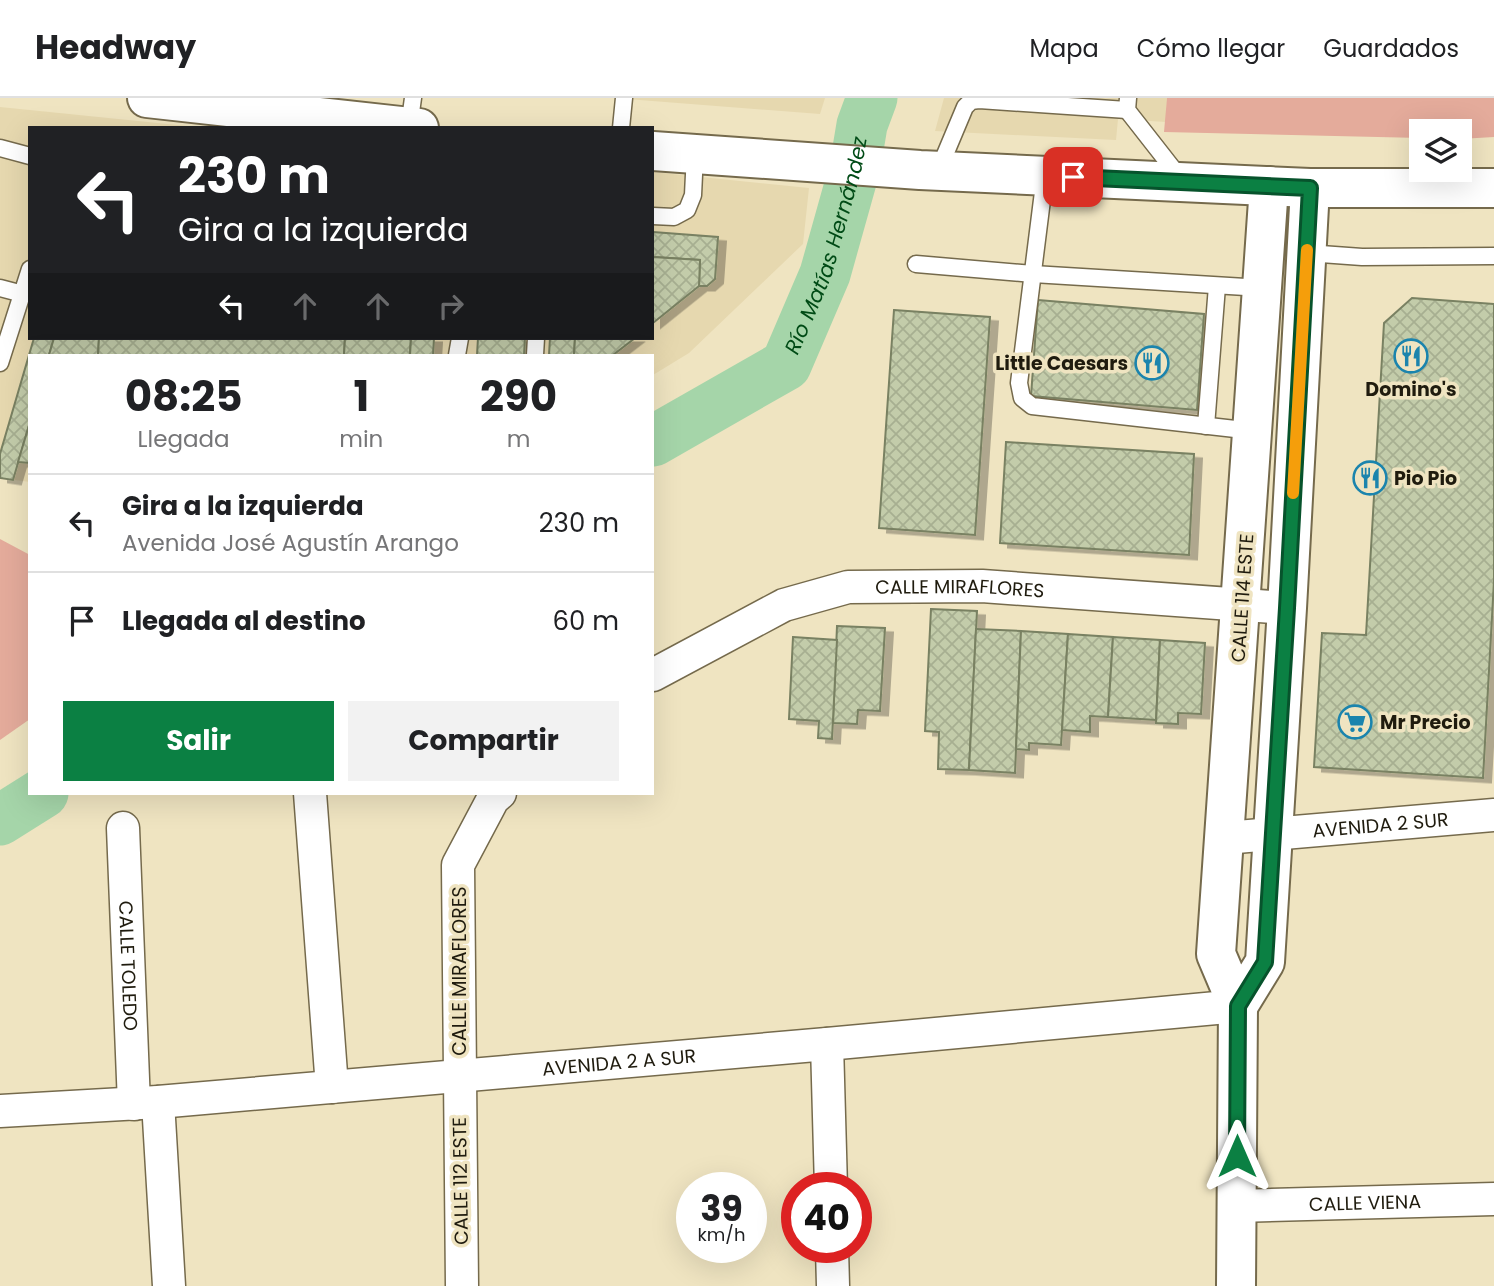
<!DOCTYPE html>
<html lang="es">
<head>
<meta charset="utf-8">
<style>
  :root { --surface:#fff; --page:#f2f2f2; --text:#202124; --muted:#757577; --line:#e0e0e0; --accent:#0b8043 }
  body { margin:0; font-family:Poppins,sans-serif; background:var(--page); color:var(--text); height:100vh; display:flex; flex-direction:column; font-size:26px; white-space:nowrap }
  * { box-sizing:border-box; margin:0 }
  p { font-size:23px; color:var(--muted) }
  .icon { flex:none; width:38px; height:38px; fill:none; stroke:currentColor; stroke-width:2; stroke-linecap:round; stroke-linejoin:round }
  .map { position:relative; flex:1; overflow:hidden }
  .drawer { position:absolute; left:28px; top:256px; width:626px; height:441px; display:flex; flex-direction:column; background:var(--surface); border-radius:0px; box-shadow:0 7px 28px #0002 }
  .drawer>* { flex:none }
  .hud { position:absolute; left:28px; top:28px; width:626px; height:214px; border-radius:0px; box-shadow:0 7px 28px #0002; background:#202124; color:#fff; overflow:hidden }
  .fabs { position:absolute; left:1409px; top:21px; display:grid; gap:14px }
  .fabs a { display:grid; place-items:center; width:63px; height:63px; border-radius:0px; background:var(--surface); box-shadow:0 7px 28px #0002; font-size:35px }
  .speed { position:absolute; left:676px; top:1074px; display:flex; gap:14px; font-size:35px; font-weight:700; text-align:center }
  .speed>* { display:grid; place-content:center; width:91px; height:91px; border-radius:50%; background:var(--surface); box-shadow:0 7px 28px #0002; line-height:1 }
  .speed small { font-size:18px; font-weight:400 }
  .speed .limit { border:10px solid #d22; background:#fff; color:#111 }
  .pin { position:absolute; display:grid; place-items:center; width:60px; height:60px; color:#fff; margin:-30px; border-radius:14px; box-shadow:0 4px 10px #0006 }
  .me { position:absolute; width:77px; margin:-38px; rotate:0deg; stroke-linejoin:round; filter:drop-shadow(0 0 5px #0008) }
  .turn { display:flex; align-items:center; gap:24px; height:147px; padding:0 35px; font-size:32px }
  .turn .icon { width:91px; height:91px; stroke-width:2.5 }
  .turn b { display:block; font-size:49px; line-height:60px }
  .lanes { display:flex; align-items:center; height:66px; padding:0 35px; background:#0003; justify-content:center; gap:35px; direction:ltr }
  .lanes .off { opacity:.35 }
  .eta { display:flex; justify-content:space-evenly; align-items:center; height:119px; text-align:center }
  .eta b { font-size:42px; font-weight:700; line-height:49px }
  .action { display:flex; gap:14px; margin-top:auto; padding:14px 35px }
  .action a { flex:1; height:80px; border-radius:0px; background:var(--accent); color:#fff; font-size:28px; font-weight:700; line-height:80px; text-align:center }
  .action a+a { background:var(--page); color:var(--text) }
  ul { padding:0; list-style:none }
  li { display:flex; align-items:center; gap:21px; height:98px; padding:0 35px; border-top:2px solid var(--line) }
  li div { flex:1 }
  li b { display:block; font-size:26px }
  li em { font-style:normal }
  header { display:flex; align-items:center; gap:42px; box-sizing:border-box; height:98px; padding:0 35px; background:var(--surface); border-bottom:2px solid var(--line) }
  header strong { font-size:33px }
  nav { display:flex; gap:38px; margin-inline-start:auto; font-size:24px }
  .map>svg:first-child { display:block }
  .built { fill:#e6d8af }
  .green { fill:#e4ab9b }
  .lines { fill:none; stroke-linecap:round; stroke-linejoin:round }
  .river { stroke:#a5d5a9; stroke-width:51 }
  .building { fill:url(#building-cross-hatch); stroke:#798162; stroke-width:2; filter:url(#shadow) }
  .lane-casing { stroke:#756a4c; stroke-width:19 }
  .street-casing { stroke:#756a4c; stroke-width:35 }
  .secondary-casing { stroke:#756a4c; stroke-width:42 }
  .lane { stroke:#fff; stroke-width:16 }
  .street { stroke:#fff; stroke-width:32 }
  .secondary { stroke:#fff; stroke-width:38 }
  .route-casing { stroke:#07532c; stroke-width:18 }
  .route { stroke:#0b8043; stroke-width:12 }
  .slow { stroke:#f59e0b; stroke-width:12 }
  .labels { text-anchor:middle; stroke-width:7; stroke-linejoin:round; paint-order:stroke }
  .poi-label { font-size:19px; font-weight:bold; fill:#1f1b0e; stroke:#efe4c1; text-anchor:start }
  .street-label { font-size:19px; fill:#1f1b0e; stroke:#efe4c1 }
  .water-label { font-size:21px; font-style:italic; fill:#004b16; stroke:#efe4c1 }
</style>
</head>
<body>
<header>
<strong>Headway</strong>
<nav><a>Mapa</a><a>Cómo llegar</a><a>Guardados</a></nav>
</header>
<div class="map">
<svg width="1494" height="1188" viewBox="0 0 1494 1188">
  <defs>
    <pattern id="building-cross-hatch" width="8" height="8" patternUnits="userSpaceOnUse" patternTransform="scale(1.75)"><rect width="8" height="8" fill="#c3ccaa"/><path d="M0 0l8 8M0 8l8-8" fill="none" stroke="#a7af91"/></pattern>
    <filter id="shadow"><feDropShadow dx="8" dy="4.5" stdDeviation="0" flood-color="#0004"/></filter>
  </defs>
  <rect width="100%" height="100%" fill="#efe4c1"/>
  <g class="built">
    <path d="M614 0H825L820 16Z"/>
    <path d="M944 0H1167L1166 24 1118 21 1116 42 935 33Z"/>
    <path d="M0 9 207 30H30V240H653V74L809 90 803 146 689 255 653 277V257H30V384L0 380Z"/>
  </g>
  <g class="green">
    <path d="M1167 0H1494V39L1460 41V33H1421V40L1164 34Z"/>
    <path d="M0 441 30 457V621L0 642Z"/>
  </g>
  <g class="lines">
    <g class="river">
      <path id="s1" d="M653 343 786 267 825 176 855 69 862 27 872 0"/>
      <path d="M0 722 43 695"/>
    </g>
  </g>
  <g class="building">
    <path d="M653 134 718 139 715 181 707 188H699L700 162 653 159Z"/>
    <path d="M653 159 700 162 699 188 653 225Z"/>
    <path d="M1412 200 1494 206V483L1483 680 1314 669 1322 535 1366 537 1384 225Z"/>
    <path d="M1038 202 1204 216 1197 312 1031 298Z"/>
    <path d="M894 212 990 219 975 437 879 430Z"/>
    <path d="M34 240H54L49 257H30V324L13 382 0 380V356Z"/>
    <path d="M54 240H99L98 257H49Z"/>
    <path d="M99 240H345L344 257H98Z"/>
    <path d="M345 240H411L410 257H344Z"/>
    <path d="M411 240H434L433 257H410Z"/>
    <path d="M478 240H525L524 257H477Z"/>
    <path d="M550 240H575L574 257H549Z"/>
    <path d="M575 240H635L613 257H574Z"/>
    <path d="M30 324V365L18 364Z"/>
    <path d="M1006 344 1194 356 1189 457 1000 445Z"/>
    <path d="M931 511 977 513 969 672 938 671 939 634 925 633Z"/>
    <path d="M837 528 885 530 880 613 858 612 857 626 833 625Z"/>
    <path d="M976 531 1021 533 1015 675 969 672Z"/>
    <path d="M1021 533 1068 536 1061 647 1029 645V652L1016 651Z"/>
    <path d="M1068 536 1113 539 1108 619 1090 618V634L1062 632Z"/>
    <path d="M793 539 837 542 832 641 818 640 819 623 789 621Z"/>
    <path d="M1113 539 1160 542 1156 622 1108 619Z"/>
    <path d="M1160 542 1205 545 1201 616 1178 615V626L1156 625Z"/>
  </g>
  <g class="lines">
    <defs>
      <g id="lane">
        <path d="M1128 0 1127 12 1181 81"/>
        <path d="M409 29 413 0"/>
        <path d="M621 30 624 0"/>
        <path d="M0 50 30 58"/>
        <path d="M939 71 965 9 971 3 979 2 1127 12"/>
        <path d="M1045 78 1019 285 1022 300 1032 308 1253 333"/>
        <path d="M653 118 674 119 687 112 693 97 695 56"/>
        <path d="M1307 155 1362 159 1494 158"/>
        <path d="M916 166 1033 176 1262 190"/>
        <path d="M0 190 23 196"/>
        <path d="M457 257 460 240"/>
        <path d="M535 257 536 240"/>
        <path d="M0 265 30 171"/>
        <path d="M1206 328 1217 188"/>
      </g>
      <g id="street">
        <path id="s2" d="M653 577 784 507 848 489 982 488 1287 510"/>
        <path d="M310 695 332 989"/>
        <path id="s3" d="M123 730 134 1006"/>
        <path id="s4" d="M1225 740 1494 717"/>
        <path d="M827 946 831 1090"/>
        <path d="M158 1004 169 1188"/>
        <path id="s5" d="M0 1013 158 1004 827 946 1238 908"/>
        <path id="s6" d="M1237 1108 1494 1101"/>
        <path d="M832 1150 833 1188"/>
        <path d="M462 1188 458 767 493 701 500 695"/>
      </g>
      <g id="secondary">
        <path d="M147 0 419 30"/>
        <path d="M653 53 920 72 1310 90H1494"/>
        <path d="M1269 88 1216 856 1238 908 1265 864 1287 510 1310 90"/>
        <path d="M1236 1188 1238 908"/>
      </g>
    </defs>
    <use href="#lane" class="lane-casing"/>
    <use href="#street" class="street-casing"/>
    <use href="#secondary" class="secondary-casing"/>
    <use href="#lane" class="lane"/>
    <use href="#street" class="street"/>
    <use href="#secondary" class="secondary"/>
  </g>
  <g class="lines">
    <defs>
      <path id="route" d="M1073 79 1310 90 1287 510 1265 864 1238 908 1237 1058"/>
    </defs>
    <use href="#route" class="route-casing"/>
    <use href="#route" class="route"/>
    <path class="slow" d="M1293 395 1307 152"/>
  </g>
  <defs>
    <symbol id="restaurant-ring" viewBox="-11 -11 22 22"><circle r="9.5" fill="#efe4c1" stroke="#1b84ad" stroke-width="1.5"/><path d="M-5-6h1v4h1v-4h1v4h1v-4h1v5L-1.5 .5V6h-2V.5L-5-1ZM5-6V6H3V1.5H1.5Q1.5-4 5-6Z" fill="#1b84ad"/></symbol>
    <symbol id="supermarket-ring" viewBox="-11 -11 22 22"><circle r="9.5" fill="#efe4c1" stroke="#1b84ad" stroke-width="1.5"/><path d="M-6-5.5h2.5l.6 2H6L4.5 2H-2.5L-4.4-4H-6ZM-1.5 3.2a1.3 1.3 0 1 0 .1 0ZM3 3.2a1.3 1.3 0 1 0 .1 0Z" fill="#1b84ad"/></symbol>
  </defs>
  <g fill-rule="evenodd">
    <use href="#restaurant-ring" x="1392" y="239" width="38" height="38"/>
    <use href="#restaurant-ring" x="1133" y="246" width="38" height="38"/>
    <use href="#restaurant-ring" x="1351" y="361" width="38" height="38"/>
    <use href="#supermarket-ring" x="1336" y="605" width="38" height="38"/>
  </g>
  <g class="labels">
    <g class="poi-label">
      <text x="1128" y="272" text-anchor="end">Little Caesars</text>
      <text x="1411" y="298" text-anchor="middle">Domino's</text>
      <text x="1394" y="387">Pio Pio</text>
      <text x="1380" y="631">Mr Precio</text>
    </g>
    <g class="street-label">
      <text dy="7" stroke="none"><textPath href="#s2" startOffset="327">CALLE MIRAFLORES</textPath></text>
      <text transform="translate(1242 500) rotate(-86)" y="7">CALLE 114 ESTE</text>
      <text dy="7" stroke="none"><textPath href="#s4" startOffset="156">AVENIDA 2 SUR</textPath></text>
      <text dy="7" stroke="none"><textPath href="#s3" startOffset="138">CALLE TOLEDO</textPath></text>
      <text transform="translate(459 873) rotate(-90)" y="7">CALLE MIRAFLORES</text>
      <text dy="7" stroke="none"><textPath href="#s5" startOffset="621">AVENIDA 2 A SUR</textPath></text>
      <text transform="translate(460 1083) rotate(-91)" y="7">CALLE 112 ESTE</text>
      <text dy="7" stroke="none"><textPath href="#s6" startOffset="128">CALLE VIENA</textPath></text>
    </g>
    <g class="water-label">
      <text dy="7" stroke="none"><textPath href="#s1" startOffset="280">Río Matías Hernández</textPath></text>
    </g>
  </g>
</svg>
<div class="fabs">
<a><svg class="icon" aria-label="layers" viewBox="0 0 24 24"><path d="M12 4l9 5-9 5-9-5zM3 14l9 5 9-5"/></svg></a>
</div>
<div class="speed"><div>39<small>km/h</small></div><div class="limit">40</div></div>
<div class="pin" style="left:1073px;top:79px;background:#d93025"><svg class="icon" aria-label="arrive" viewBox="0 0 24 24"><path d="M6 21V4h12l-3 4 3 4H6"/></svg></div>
<svg class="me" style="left:1237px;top:1058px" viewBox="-20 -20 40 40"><path d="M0-17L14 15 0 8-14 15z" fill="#0b8043" stroke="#fff" stroke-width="4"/></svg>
<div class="hud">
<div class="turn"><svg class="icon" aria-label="left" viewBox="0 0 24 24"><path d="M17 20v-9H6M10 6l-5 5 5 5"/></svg><div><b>230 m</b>Gira a la izquierda</div></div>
<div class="lanes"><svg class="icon" aria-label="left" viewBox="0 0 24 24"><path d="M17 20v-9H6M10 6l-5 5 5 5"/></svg><svg class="icon off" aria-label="ahead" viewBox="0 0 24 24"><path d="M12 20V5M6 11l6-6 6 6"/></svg><svg class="icon off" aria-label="ahead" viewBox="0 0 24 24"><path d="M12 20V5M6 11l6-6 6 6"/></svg><svg class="icon off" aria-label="right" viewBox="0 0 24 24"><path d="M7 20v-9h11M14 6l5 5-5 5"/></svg></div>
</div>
<section class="drawer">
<div class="eta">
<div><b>08:25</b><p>Llegada</p></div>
<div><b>1</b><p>min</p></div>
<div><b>290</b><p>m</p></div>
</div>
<ul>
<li><svg class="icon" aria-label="left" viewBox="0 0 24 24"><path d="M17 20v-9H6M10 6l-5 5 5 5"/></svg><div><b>Gira a la izquierda</b><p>Avenida José Agustín Arango</p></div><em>230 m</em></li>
<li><svg class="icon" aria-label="arrive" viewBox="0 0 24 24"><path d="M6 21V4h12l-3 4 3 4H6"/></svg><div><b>Llegada al destino</b></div><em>60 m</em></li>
</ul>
<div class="action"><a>Salir</a><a>Compartir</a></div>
</section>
</div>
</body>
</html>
